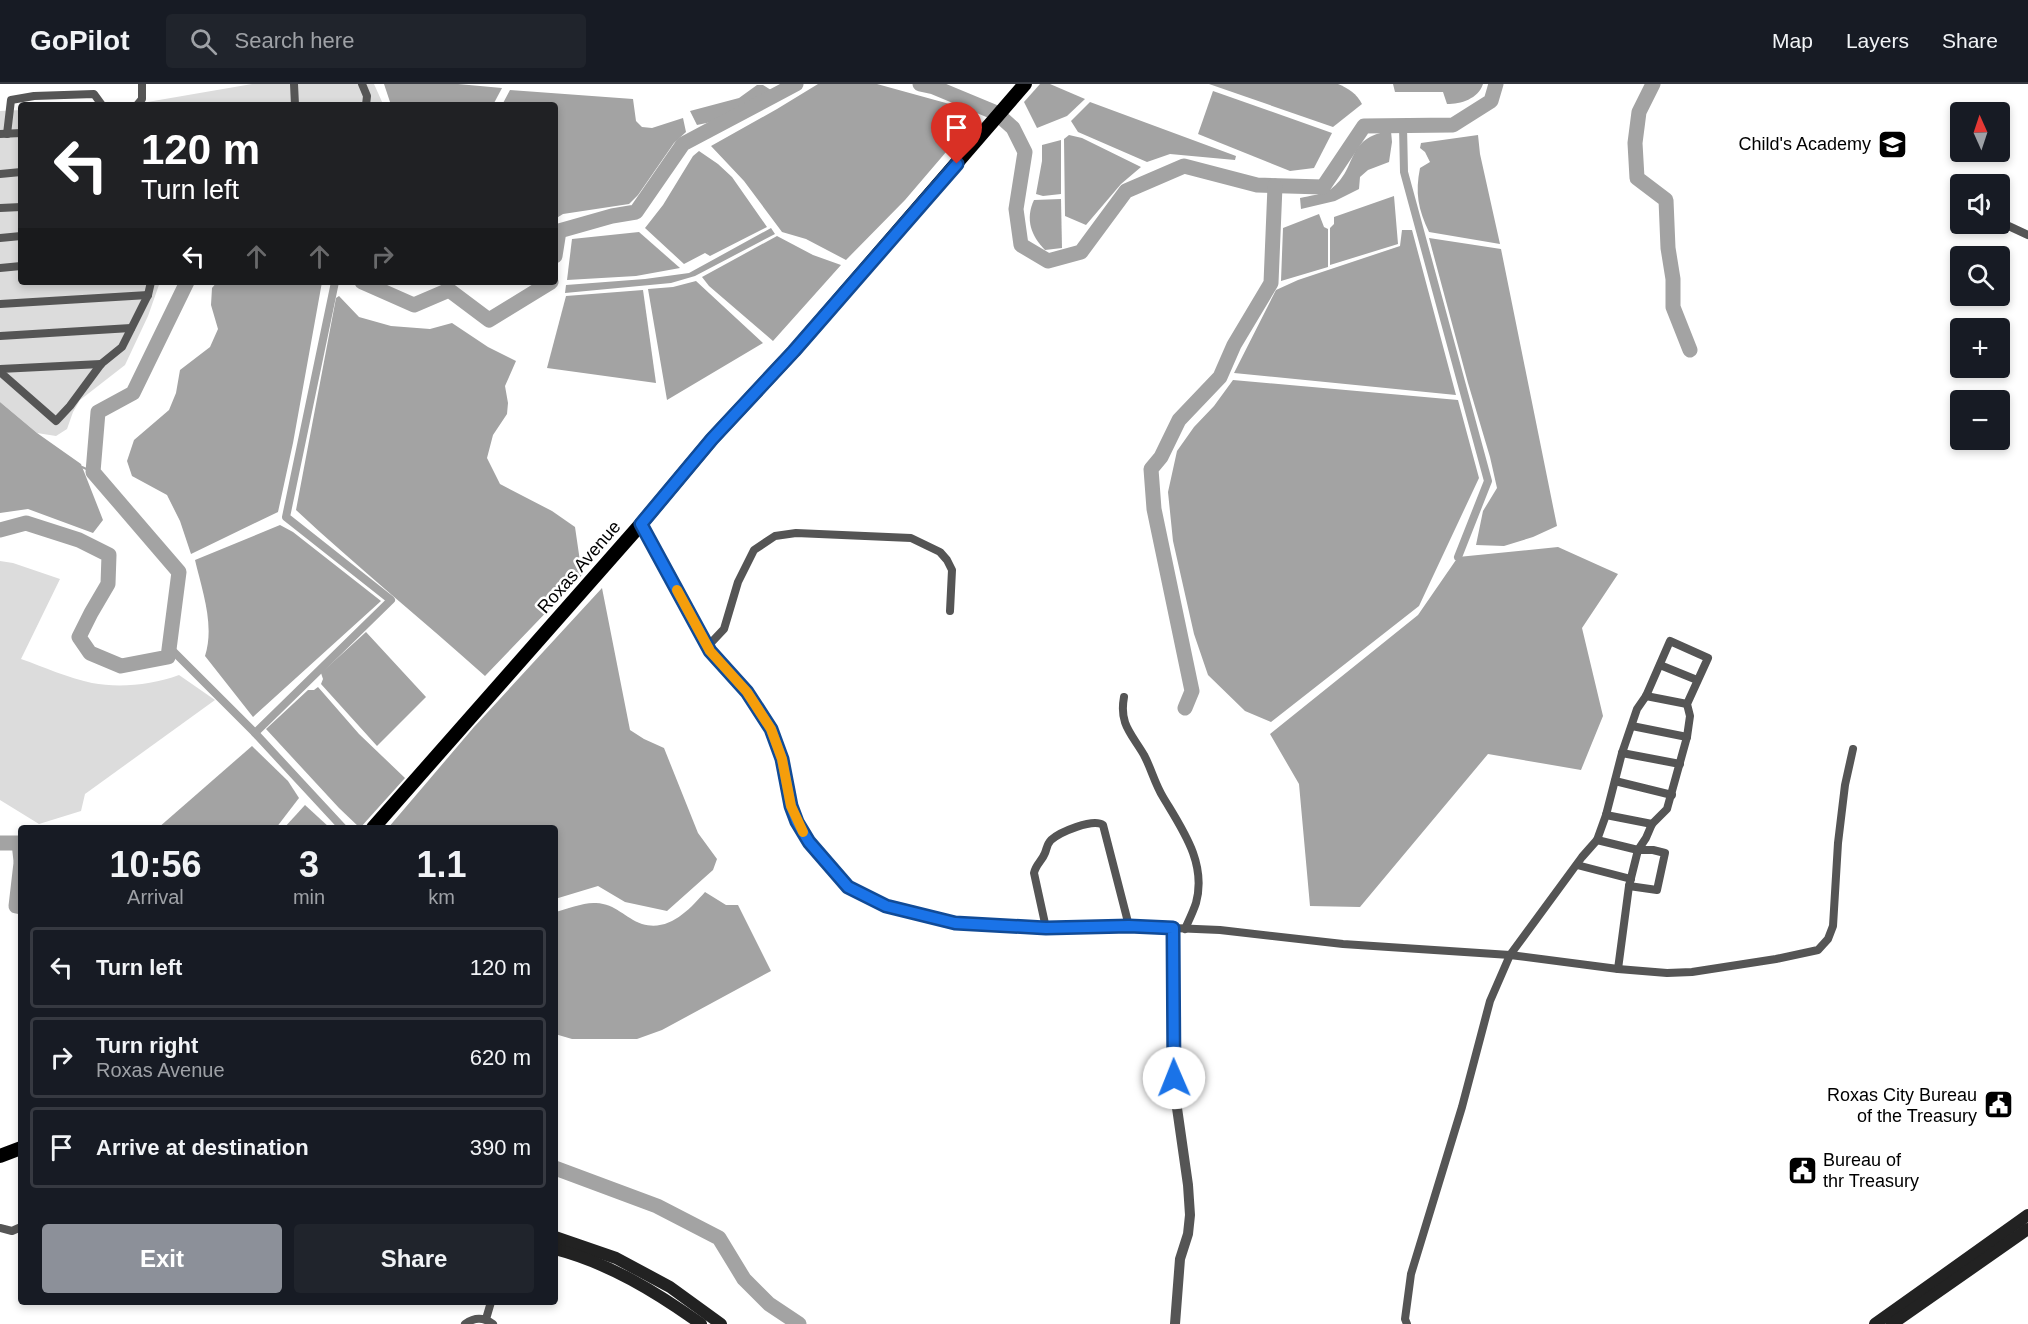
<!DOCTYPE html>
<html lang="en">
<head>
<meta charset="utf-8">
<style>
  :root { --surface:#171b24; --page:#20242c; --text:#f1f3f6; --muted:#9ea1a6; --line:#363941; --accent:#8c9099 }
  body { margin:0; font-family:Helvetica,sans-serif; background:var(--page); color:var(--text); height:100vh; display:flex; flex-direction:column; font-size:22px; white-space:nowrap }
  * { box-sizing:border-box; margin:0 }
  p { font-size:20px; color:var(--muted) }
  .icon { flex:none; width:33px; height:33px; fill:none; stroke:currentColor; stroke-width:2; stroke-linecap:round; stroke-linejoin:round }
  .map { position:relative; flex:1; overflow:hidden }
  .side { position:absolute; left:18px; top:741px; width:540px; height:480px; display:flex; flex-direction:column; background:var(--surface); border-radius:6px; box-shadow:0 3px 9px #0003 }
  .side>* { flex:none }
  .hud { position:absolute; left:18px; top:18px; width:540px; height:183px; border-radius:6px; box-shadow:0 3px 9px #0003; background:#202124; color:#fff; overflow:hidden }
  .needle { width:39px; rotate:357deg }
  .tools { position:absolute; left:1950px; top:18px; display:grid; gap:12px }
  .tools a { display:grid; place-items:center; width:60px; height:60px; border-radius:6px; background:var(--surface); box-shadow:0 3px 9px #0003; font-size:30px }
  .pin { position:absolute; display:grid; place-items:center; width:51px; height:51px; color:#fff; margin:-62px -26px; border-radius:50% 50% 50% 0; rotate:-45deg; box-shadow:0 0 6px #0007 }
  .pin .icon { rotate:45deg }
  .me { position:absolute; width:66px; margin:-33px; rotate:359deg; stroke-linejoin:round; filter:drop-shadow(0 0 4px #0008) }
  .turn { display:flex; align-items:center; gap:21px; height:126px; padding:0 24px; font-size:27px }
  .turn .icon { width:78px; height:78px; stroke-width:2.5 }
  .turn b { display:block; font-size:42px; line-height:51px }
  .lanes { display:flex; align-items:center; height:57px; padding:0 24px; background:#0003; justify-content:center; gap:30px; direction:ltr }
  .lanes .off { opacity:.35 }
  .eta { display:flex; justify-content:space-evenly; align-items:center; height:102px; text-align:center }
  .eta b { font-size:36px; font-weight:700; line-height:42px }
  .cta { display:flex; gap:12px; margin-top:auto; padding:12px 24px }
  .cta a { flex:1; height:69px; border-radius:6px; background:var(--accent); color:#fff; font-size:24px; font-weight:700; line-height:69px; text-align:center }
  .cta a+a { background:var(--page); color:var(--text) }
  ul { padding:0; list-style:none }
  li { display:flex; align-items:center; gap:18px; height:81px; margin:0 12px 9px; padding:0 12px; border:3px solid var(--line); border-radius:6px }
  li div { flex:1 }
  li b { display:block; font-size:22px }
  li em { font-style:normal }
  header { display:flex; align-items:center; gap:36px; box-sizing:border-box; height:84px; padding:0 30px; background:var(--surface); border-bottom:2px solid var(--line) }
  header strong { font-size:28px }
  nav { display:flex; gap:33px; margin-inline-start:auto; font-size:21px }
  .search { width:420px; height:54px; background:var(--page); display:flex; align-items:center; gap:15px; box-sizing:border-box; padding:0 21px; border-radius:6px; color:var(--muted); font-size:22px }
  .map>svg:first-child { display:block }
  .green { fill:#dcdcdc }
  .water { fill:#a3a3a3 }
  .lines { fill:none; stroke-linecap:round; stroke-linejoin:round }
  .stream { stroke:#a3a3a3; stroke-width:2 }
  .canal { stroke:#a3a3a3; stroke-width:8 }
  .river { stroke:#a3a3a3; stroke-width:15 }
  .minor { stroke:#555; stroke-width:8 }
  .tertiary { stroke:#555; stroke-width:10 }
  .secondary { stroke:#222; stroke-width:12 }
  .primary { stroke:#000; stroke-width:14 }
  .route-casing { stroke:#114b97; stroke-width:15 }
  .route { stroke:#1a73e8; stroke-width:10 }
  .slow { stroke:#f59e0b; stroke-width:10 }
  .labels { text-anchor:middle; stroke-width:5; stroke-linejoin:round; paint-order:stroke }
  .poi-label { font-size:18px; fill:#000; stroke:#fff; text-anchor:end }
  .street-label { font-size:18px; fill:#000; stroke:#fff }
</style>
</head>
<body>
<header>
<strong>GoPilot</strong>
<div class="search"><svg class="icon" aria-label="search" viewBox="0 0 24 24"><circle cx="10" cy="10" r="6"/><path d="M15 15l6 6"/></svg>Search here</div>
<nav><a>Map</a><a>Layers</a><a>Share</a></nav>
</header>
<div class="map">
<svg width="2028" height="1240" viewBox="0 0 2028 1240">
  <rect width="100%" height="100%" fill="#fff"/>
  <g class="green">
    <path d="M252 0H374L383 20 130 21Z"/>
    <path d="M21 26V198H160L148 232 125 281 80 316 73 328 67 345 56 352 37 349 0 318V27Z"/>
    <path d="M0 477 13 479 60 495 21 575C44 583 68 594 92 599 119 604 152 601 179 591L215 616 85 710 81 727 39 740 0 716Z"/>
  </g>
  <g class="water">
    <path d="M384 0H458L502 4 493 21H391Z"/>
    <path d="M818 0H877L964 24 975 29 970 40 905 116 846 176 806 155 782 148 744 97 711 62 777 25Z"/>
    <path d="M1040 0H1050L1085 15 1067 32 1037 44 1024 18Z"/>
    <path d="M1209 0H1338C1348 4 1357 10 1362 20L1333 43Z"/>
    <path d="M1393 0H1483C1478 15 1461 20 1447 20L1443 8H1395Z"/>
    <path d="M757 1H763L771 6 716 37 697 41 690 27 739 14Z"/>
    <path d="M510 6 633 15 636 37 642 43 652 44 683 34 686 48 674 59 638 111 629 120 563 130 555 135V21H502Z"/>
    <path d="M1213 7 1332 49 1314 84 1290 87 1198 50Z"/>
    <path d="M1090 18 1236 72 1235 76 1170 70 1147 78 1078 48 1071 37Z"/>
    <path d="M1391 47 1392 58 1389 78 1368 86 1360 93 1359 105 1335 117 1301 125 1300 114C1309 112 1324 110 1331 105 1359 84 1344 53 1391 47Z"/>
    <path d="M1069 51 1082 54 1141 83 1121 100 1086 141 1065 132 1064 55Z"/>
    <path d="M1478 51 1480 70 1500 160 1429 148C1418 125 1415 109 1420 84L1430 78 1425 68 1420 64 1421 59Z"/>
    <path d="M1061 56V110L1043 112 1036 110 1042 77V61Z"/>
    <path d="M699 67 718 80 732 93 767 143 710 172 705 169 684 180 645 144 663 121 693 72Z"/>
    <path d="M1394 112 1398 160 1330 181V144L1334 140V133Z"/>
    <path d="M1061 115 1062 164 1045 166C1031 152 1025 135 1034 116Z"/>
    <path d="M1319 130 1324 143 1328 145V183L1281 197 1283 144Z"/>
    <path d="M771 144 775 150 695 192 671 199 565 209 566 201 645 195 689 189Z"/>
    <path d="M1402 146H1412L1456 311 1234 289 1276 206 1298 196 1400 162Z"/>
    <path d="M639 148 680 184 636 192 567 196 572 155Z"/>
    <path d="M777 152 813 171 841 181 773 257 709 202 702 193Z"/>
    <path d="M1429 154 1501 165 1557 442 1533 453 1504 462 1476 461 1483 427 1497 404 1490 373 1468 299Z"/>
    <path d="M696 197 763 259 667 316 648 205 673 203Z"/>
    <path d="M217 198H322L293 359 278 428 191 470 180 437 167 411 132 392 127 377 134 356 169 326 176 309 180 286 210 263 218 245 211 221 212 204Z"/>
    <path d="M643 206 656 299 547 284 566 212Z"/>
    <path d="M339 212 359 233 391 242 430 245 452 239 488 263 516 277 505 302 508 319 507 330 493 351 487 374 500 400 552 427 575 443 582 491 485 592C423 536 357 483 296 426L336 214Z"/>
    <path d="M1233 296 1458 316 1479 394 1419 522 1271 638 1245 627 1208 591 1194 550 1173 457 1168 408 1177 367 1194 343 1214 322Z"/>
    <path d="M0 318 37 349 81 380 103 436 93 449 28 425 0 429Z"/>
    <path d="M280 441 293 448 381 517 253 633 205 572C215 541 202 506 195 476Z"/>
    <path d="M1558 463 1618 490 1582 544 1603 632 1581 686 1488 670 1360 823 1310 822 1299 700 1270 650 1418 531 1458 473Z"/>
    <path d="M602 504 630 646 644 655 664 664 698 749 717 775 713 786 667 827 625 818 598 802 555 815V744H388L474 643Z"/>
    <path d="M366 548 426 613 377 662 321 600 323 595 321 589Z"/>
    <path d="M318 603 359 650 405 694 360 744 339 724 266 645 308 606H314Z"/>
    <path d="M252 662 288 697 299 714 276 744H158Z"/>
    <path d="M305 721 330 744H284Z"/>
    <path d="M705 808 726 821H738L771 887 662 946 637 955H572L555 950V828C567 825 584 818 596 819 616 820 625 834 642 840 669 848 689 826 705 808Z"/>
  </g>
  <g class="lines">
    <path class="stream" d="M82 383 93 388"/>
    <g class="canal">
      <path d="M1403 42 1404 88 1488 397 1458 473"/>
      <path d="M169 563 255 649 343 744"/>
      <path d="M255 649 391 516 286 433 335 198"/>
    </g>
    <g class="river">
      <path d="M920 0 934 3 994 28"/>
      <path d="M1653 0 1639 28 1635 59 1637 94 1666 116 1668 164 1673 195V223L1690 266"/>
      <path d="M1003 35 1013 44 1025 68 1016 125 1021 161 1048 177 1081 168 1126 107 1184 82 1257 101 1323 103 1364 42 1453 41 1491 17 1496 0"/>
      <path d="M555 172 559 147 612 132 636 128 683 60 796 0"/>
      <path d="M362 198 414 221 449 206 489 236 551 198"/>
      <path d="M0 446 26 439 79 456 109 471 108 500 91 529 79 553 90 569 121 582 168 573 179 488 93 388 98 328 133 309 187 198"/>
      <path d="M1185 624 1192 607 1154 425 1151 385 1161 373 1179 336 1220 293 1234 261 1271 199 1275 102"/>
      <path d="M0 759H19L21 777"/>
      <path d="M21 779 16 822 21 823"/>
      <path d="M555 1084 657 1122 719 1154 744 1195 769 1220 799 1240"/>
    </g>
    <g class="minor">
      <path d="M294 0 295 21"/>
      <path d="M362 0 367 12 366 21"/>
      <path d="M137 21 142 15V0"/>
      <path d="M0 50 21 49"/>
      <path d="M7 50 11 16 34 12 94 10 102 21"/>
      <path d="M0 90 21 88"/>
      <path d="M0 124 21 123"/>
      <path d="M2000 138 2028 151"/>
      <path d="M0 154 21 152"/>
      <path d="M0 184 21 182"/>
      <path d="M0 220 148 211"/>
      <path d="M0 252 131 244"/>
      <path d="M0 285 101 280"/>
      <path d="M0 288 56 337 70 322 101 280 122 263 148 211 151 198"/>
      <path d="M707 563 724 545 738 498 754 466 775 452 796 449 911 454 940 468 947 476 952 486 950 527"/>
      <path d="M1660 581 1697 596"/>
      <path d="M1646 612 1687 620"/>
      <path d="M1124 613C1119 640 1131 649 1144 671 1151 684 1155 700 1163 713 1182 745 1207 779 1196 819 1193 828 1189 836 1185 845"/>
      <path d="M1632 642 1687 653"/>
      <path d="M1622 669 1680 680"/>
      <path d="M1615 697 1672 711"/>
      <path d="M1606 731 1652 740"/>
      <path d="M1597 756 1638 766H1653L1665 769 1657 806 1629 802"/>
      <path d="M1577 781 1631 795"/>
      <path d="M1046 844 1034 789C1036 780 1042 777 1045 769 1047 764 1047 760 1051 756 1060 748 1093 734 1103 741L1129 842"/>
      <path d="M1173 844 1220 846 1343 860 1510 871 1618 885 1667 889 1692 888 1776 875 1818 866 1828 855 1833 842 1838 759 1845 701 1853 665"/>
      <path d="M0 1144 12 1147 21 1143"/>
      <path d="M486 1235 491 1218"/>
      <path d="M465 1240C475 1233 483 1233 493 1240"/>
      <path d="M1407 1240 1405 1235 1411 1190 1462 1023 1490 917 1510 871 1582 773 1597 756 1606 731 1622 669 1637 625 1646 612 1670 557 1708 574 1687 620 1690 632 1687 653 1667 725 1652 740 1646 754 1638 766 1629 802 1618 885"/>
    </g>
    <path class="tertiary" d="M641 440 710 567 747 608 771 645 782 675 791 722 797 738 809 758 848 803 886 822 955 839 1046 844 1129 842 1173 844 1175 1010 1188 1101 1190 1131 1188 1150 1180 1175 1175 1240"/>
    <g class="secondary">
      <path d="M555 1153 616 1174 670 1203 721 1240"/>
      <path d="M555 1165C609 1179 656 1208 701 1240"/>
      <path d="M1875 1240 2028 1131"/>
      <path d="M1892 1240 2028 1145"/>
    </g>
    <g class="primary">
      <path d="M373 744 641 440 712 355 794 267 1025 0"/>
      <path d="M0 1072 21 1064"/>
    </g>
  </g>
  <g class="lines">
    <defs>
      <path id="route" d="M957 80 794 267 712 355 641 440 710 567 747 608 771 645 782 675 791 722 797 738 809 758 848 803 886 822 955 839 1046 844 1129 842 1173 844 1174 994"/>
    </defs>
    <use href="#route" class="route-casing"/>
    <use href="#route" class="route"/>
    <path class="slow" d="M677 506 710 567 747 608 771 645 782 675 791 722 803 748"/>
  </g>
  <defs>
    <symbol id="school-square" viewBox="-11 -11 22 22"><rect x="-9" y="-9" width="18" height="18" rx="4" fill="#000" stroke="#fff"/><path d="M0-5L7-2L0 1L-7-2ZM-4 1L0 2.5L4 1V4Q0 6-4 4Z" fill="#fff"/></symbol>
    <symbol id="civic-square" viewBox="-11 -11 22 22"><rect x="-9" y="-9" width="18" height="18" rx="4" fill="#000" stroke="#fff"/><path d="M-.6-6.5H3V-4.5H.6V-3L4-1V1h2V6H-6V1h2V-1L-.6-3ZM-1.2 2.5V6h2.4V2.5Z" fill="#fff"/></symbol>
  </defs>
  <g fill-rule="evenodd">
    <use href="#school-square" x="1876" y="44" width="33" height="33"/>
    <use href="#civic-square" x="1982" y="1004" width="33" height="33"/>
    <use href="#civic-square" x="1786" y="1070" width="33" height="33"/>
  </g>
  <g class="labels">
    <g class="poi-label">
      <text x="1871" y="66">Child's Academy</text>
      <text x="1977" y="1017">Roxas City Bureau<tspan x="1977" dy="21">of the Treasury</tspan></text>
      <text x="1823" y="1082" text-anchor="start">Bureau of<tspan x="1823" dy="21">thr Treasury</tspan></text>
    </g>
    <g class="street-label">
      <text transform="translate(579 483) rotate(-49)" y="6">Roxas Avenue</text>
    </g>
  </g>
</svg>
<div class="tools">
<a><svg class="needle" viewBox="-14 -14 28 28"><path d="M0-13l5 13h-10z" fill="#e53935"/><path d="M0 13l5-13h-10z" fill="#9ea1a6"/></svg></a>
<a><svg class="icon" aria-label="sound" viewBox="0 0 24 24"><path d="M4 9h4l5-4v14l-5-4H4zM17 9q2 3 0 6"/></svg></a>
<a><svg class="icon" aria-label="search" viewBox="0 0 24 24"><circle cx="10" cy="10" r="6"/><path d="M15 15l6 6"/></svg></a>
<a>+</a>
<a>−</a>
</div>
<div class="pin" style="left:957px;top:80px;background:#d93025"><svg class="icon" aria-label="arrive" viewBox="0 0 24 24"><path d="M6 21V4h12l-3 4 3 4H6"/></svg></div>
<svg class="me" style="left:1174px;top:994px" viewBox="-20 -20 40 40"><circle r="19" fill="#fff"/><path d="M0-13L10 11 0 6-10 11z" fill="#1a73e8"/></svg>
<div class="hud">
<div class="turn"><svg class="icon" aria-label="left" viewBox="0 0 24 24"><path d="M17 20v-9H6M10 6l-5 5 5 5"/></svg><div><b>120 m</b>Turn left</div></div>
<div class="lanes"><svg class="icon" aria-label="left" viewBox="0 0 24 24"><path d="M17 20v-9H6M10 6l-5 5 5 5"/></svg><svg class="icon off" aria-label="ahead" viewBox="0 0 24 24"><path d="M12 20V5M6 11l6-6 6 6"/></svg><svg class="icon off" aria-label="ahead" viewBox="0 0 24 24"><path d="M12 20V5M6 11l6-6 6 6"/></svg><svg class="icon off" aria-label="right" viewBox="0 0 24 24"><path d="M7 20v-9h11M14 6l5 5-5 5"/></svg></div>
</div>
<section class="side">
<div class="eta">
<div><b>10:56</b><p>Arrival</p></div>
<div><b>3</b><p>min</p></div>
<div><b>1.1</b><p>km</p></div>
</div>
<ul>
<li><svg class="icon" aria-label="left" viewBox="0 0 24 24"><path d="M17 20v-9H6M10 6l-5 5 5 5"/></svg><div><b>Turn left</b></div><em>120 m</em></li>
<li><svg class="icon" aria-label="right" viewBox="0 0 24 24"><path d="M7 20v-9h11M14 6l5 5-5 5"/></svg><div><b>Turn right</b><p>Roxas Avenue</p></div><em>620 m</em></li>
<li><svg class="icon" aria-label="arrive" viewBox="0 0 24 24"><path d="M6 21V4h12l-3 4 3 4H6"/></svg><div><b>Arrive at destination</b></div><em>390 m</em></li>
</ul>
<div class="cta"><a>Exit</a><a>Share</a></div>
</section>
</div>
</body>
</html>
